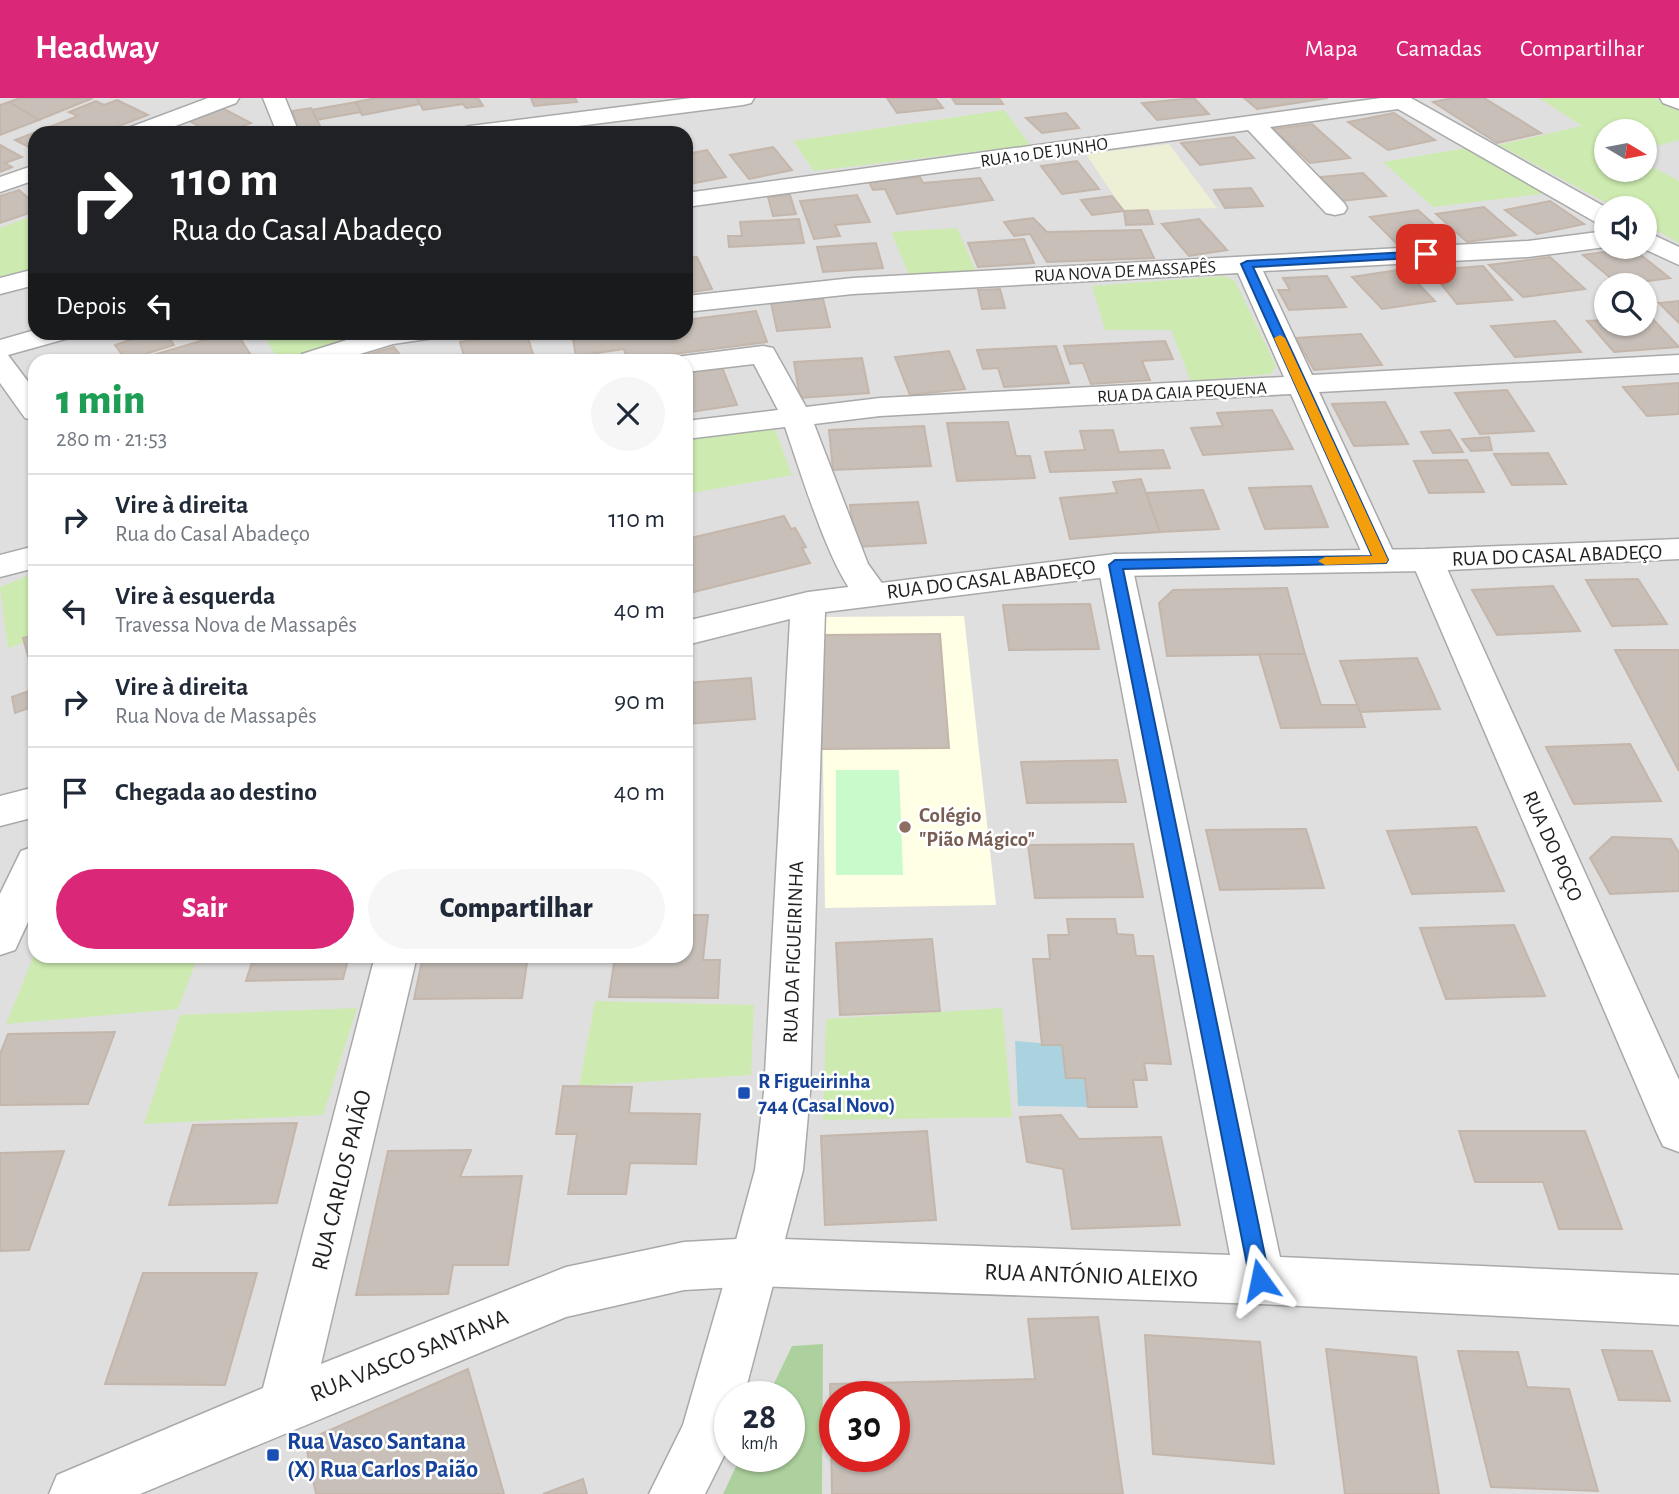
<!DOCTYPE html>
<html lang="pt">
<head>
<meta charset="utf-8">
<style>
  :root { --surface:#fff; --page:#f6f6f7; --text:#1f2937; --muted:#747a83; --line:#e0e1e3; --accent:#db2777 }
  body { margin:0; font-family:"Alegreya Sans",sans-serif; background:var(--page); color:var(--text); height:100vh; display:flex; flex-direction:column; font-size:26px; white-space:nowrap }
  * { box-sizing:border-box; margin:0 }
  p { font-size:23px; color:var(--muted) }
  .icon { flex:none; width:38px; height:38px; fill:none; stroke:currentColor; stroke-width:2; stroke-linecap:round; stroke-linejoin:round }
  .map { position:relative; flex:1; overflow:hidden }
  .panel { position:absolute; left:28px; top:256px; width:665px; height:609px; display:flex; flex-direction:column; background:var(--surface); border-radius:21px; box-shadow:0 2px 5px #0004 }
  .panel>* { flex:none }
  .top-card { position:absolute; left:28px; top:28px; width:665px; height:214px; border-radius:21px; box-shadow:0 2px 5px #0004; background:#202124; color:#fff; overflow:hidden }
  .needle { width:46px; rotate:100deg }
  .tools { position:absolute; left:1594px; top:21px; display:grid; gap:14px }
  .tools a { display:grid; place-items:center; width:63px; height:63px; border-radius:50%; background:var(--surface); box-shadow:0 2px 5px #0004; font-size:35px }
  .speed { position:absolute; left:714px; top:1283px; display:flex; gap:14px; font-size:35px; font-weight:700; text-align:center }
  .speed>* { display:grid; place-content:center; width:91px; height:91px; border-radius:50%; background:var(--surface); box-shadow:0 2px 5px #0004; line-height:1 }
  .speed small { font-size:18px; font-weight:400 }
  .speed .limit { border:10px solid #d22; background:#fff; color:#111 }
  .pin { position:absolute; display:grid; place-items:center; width:60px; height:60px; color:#fff; margin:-30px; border-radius:14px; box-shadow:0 4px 10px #0006 }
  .me { position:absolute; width:77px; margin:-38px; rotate:348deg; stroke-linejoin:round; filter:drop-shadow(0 0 5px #0008) }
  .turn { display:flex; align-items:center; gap:24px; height:147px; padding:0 28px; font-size:32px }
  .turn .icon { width:91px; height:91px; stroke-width:2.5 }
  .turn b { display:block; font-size:49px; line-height:60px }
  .then { display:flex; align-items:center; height:66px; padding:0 28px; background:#0003; gap:14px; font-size:26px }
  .round { display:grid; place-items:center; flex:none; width:74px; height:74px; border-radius:37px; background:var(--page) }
  .head { display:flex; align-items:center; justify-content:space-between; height:119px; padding:0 28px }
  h1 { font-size:42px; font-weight:800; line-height:52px; color:#1e9e55 }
  .primary-button { display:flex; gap:14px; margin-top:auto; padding:14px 28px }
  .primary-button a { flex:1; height:80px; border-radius:42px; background:var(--accent); color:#fff; font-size:28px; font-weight:800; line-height:80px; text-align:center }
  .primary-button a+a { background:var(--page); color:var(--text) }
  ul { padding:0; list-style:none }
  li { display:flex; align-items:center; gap:21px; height:91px; padding:0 28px; border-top:2px solid var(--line) }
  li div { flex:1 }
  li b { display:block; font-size:26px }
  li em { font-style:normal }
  header { display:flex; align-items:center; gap:42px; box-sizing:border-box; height:98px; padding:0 35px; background:var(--accent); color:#fff }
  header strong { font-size:33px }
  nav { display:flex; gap:38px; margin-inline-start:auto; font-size:24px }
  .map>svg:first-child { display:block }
  .residential { fill:#e0dfdf; fill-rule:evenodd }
  .education { fill:#ffffe5 }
  .farmland { fill:#eef0d5 }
  .grass { fill:#cdebb0 }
  .forest { fill:#add19e }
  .park { fill:#c8facc }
  .water { fill:#aad3df }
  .building { fill:#c7bfb8; stroke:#c4b6ab; stroke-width:2; fill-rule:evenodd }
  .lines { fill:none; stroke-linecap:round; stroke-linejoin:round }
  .minor-casing { stroke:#a9a9a9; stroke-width:3 }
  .tertiary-casing { stroke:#a9a9a9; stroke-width:3 }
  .minor { fill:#fff; fill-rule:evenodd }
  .tertiary { fill:#fff; fill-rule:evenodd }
  .route { fill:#1a73e8; stroke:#114b97; stroke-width:2 }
  .slow { fill:#f59e0b }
  .education-dot { fill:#8d6e63; stroke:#fff; stroke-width:2.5 }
  .transit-dot { fill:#1a4fb4; stroke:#fff; stroke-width:2.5 }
  .labels { text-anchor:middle; stroke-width:5; stroke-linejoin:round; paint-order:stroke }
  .far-street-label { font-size:18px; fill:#222; stroke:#fff }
  .street-label { font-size:21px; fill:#222; stroke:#fff }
  .education-label { font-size:21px; font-weight:bold; fill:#785e54; stroke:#fff; text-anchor:start }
  .transit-label { font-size:21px; font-weight:bold; fill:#164399; stroke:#fff; text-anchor:start }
  .near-street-label { font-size:24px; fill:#222; stroke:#fff }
  .near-transit-label { font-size:24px; font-weight:bold; fill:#164399; stroke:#fff; text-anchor:start }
</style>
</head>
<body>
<header>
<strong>Headway</strong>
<nav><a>Mapa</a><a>Camadas</a><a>Compartilhar</a></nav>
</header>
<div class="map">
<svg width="1679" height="1396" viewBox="0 0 1679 1396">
  <rect width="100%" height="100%" fill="#f2efe9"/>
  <path class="residential" d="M0 0H1679V1396H0ZM1606 33H1645V72H1606ZM35 35H686V234H35ZM1606 110H1645V149H1606ZM1606 187H1645V226H1606ZM35 262H686V858H35ZM730 1298H789V1358H730ZM835 1298H894V1358H835Z"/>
  <path class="education" d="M964 518 996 807 825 810 821 519Z"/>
  <path class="farmland" d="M1169 46 1217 110 1124 113 1086 56Z"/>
  <g class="grass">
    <path d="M1539 0H1654L1679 13V42L1645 51V33H1606V72H1645V65L1679 83V145L1645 126V110H1616L1499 47 1582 28Z"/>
    <path d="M1004 12 1030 47 814 73 793 43Z"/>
    <path d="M1473 49 1548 95 1433 109 1383 64Z"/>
    <path d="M35 117V172L0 183V130Z"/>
    <path d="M957 130 976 173 910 179 891 134Z"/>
    <path d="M1224 178 1235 183 1276 268 1271 276 1191 283 1171 232H1105L1092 188Z"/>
    <path d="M262 235H366L282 262H279Z"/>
    <path d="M774 329 792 377 686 396V342Z"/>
    <path d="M35 475V541L8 550 0 489Z"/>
    <path d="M35 855V858H198L178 911 6 926Z"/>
    <path d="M595 903 754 907 751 977 579 988Z"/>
    <path d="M357 910 323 1017 144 1026 180 917Z"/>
    <path d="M1002 910 1012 1019 823 1022 826 921Z"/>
  </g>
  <path class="forest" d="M823 1246 822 1396H723L741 1358H789V1298H768L792 1248Z"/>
  <path class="park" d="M836 672H899L903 777H836Z"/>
  <path class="water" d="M1015 943 1062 947 1066 980H1085L1088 1009 1018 1008Z"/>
  <g class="building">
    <path d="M20 0H93L39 22 9 4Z"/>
    <path d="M376 0H417L420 6 362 17 356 4Z"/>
    <path d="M417 0H478L483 8 466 10 463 6 423 12Z"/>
    <path d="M531 0H575L577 4 534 8Z"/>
    <path d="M887 0H935L943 10 897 15Z"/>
    <path d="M952 0H999L1003 6H956Z"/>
    <path d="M1194 0 1209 16 1157 22 1142 5Z"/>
    <path d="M1244 0H1328L1257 11Z"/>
    <path d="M1453 0H1484L1541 35 1497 45 1433 4Z"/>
    <path d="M117 2 148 17 101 35H35V52L15 42 78 18 69 14 96 3 104 7Z"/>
    <path d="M9 4 39 22 0 37V7Z"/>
    <path d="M356 4 361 14 317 22 311 12Z"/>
    <path d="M220 9 251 25 224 35H212L187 22Z"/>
    <path d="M311 10 322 32 300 35 292 13Z"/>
    <path d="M1066 15 1079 30 1042 35 1026 20Z"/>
    <path d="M1394 15 1435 42 1388 52 1348 24Z"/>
    <path d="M1312 26 1350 60 1310 65 1273 31Z"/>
    <path d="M1234 39 1254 60 1200 67 1181 45Z"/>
    <path d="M0 47 22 59 5 65 12 69 0 74Z"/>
    <path d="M773 49 792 72 749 81 730 57Z"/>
    <path d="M707 52 726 79 690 86 686 79V56Z"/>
    <path d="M1077 63 1099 91 1062 96 1041 68Z"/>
    <path d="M1363 75 1386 98 1342 103 1320 79Z"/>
    <path d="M920 79 923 85 980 80 993 102 897 116 885 91 873 92 869 84Z"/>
    <path d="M1251 90 1263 108 1225 110 1214 92Z"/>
    <path d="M19 92 35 106V113L0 125V98Z"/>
    <path d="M790 97 796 116 773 118 768 99Z"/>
    <path d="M857 97 870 124 835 127 840 138 814 141 800 103Z"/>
    <path d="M1112 98 1124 113 1092 117 1081 102Z"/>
    <path d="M1550 103 1584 126 1537 136 1505 112Z"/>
    <path d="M1484 109 1516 137 1467 144 1436 116Z"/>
    <path d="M1148 112 1153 126 1126 127 1124 113Z"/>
    <path d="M1418 112 1449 140 1399 148 1370 119Z"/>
    <path d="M1033 120 1047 134 1141 132 1154 160 1047 164 1030 136 1014 138 1004 124Z"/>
    <path d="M799 121 804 145 729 149 728 138H742L740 124Z"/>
    <path d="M1199 121 1227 152 1189 158 1162 126Z"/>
    <path d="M1024 141 1034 165 978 169 968 145Z"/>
    <path d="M876 145 883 170 823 174 817 149Z"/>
    <path d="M1632 150 1670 180 1619 187 1583 157Z"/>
    <path d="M697 159 712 191 686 195V160Z"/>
    <path d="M1550 159 1585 191 1523 199 1489 167Z"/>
    <path d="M1483 168 1512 202 1457 206 1430 172Z"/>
    <path d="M1404 171 1435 203 1382 211 1352 179Z"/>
    <path d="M1327 178 1346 209 1289 212 1278 192H1290L1283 180Z"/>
    <path d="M1000 191 1005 210 982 211 978 192Z"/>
    <path d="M823 201 830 229 777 233 771 205Z"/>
    <path d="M1679 203V225L1659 205Z"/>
    <path d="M756 213 767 244 627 262 624 251 576 258 572 236 686 234V222Z"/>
    <path d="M1645 219H1651L1679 249 1614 254 1587 223 1606 222V226H1645Z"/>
    <path d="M1555 223 1581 254 1515 259 1491 228Z"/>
    <path d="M154 234H165L174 247 126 262 115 247Z"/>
    <path d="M231 234H236L254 262H156L153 257Z"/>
    <path d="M517 234H526L535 262H465L460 244Z"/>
    <path d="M1361 236 1382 267 1314 272 1296 240Z"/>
    <path d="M1165 243 1173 261 1142 263 1150 282 1091 286 1083 265 1070 266 1064 248Z"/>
    <path d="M1056 248 1069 285 1004 289 998 270 983 271 977 252Z"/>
    <path d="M394 249 404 262H348Z"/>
    <path d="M949 253 965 291 910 297 895 259Z"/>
    <path d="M862 260 869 295 800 300 794 264Z"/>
    <path d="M722 269 737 307 691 314 686 299V275Z"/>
    <path d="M1679 285V316L1647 318 1623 289Z"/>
    <path d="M1507 292 1534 333 1480 336 1455 295Z"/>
    <path d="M1385 304 1408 346 1354 348 1332 306Z"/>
    <path d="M1272 312 1293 351 1203 357 1191 330 1223 328 1217 315Z"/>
    <path d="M1008 324 1016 358H1030L1035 380 957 383 947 325Z"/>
    <path d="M924 328 931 368 833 372 829 332Z"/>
    <path d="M1113 332 1119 354 1163 352 1170 370 1050 374 1045 354 1085 352 1080 333Z"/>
    <path d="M1450 332 1463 354 1433 355 1421 334Z"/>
    <path d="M1489 339 1492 352 1471 353 1462 341Z"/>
    <path d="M1548 355 1566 386 1512 387 1494 356Z"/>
    <path d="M1467 362 1484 394 1429 395 1414 363Z"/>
    <path d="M1141 381 1160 434 1070 441 1060 400 1117 395 1113 384Z"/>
    <path d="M1311 388 1328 429 1265 431 1249 390Z"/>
    <path d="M1203 392 1219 431 1160 434 1146 395Z"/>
    <path d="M918 404 926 445 856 449 850 407Z"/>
    <path d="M784 418 791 431 795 430 806 449 802 450 810 465 686 496V441Z"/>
    <path d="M1638 481 1667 526 1612 528 1586 482Z"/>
    <path d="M1553 488 1580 533 1497 537 1472 492Z"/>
    <path d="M1287 490 1305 556 1167 558 1159 505 1173 492Z"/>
    <path d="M1090 506 1099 551 1009 552 1003 507Z"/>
    <path d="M940 536 949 650 822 651V537Z"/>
    <path d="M35 537V583L23 540Z"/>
    <path d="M1615 552H1679V673Z"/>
    <path d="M1259 556H1305L1321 607H1358L1365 629 1281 630Z"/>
    <path d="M1417 560 1440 611 1360 614 1340 563Z"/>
    <path d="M751 580 755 621 686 626V585Z"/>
    <path d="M35 591V608L15 615 12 599Z"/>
    <path d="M1630 646 1661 703 1574 706 1546 649Z"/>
    <path d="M1117 662 1126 704 1027 705 1021 664Z"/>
    <path d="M1476 729 1504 793 1412 796 1387 733Z"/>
    <path d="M1306 731 1324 790 1220 792 1206 732Z"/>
    <path d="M1612 739 1671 741 1679 755V793L1610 796 1590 760Z"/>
    <path d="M1133 746 1143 799 1035 800 1028 747Z"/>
    <path d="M686 817H708L703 862H720L718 900 609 899 615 858H686Z"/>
    <path d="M1067 821H1115L1117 836 1133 837 1136 858H1153L1171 966 1144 965 1147 982H1133L1137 1009H1088L1085 980H1066L1062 947H1042L1033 861H1050L1048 837H1069Z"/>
    <path d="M1514 827 1545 898 1446 901 1420 830Z"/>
    <path d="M932 841 940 913 840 917 836 845Z"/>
    <path d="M254 858H349L343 881 246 883Z"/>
    <path d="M423 858H528L522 900 414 901Z"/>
    <path d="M115 934 88 1006 0 1007V956L8 936Z"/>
    <path d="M563 988 632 989 629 1015 700 1016 696 1066 630 1065 626 1096H568L577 1036H556Z"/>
    <path d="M1061 1017 1079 1041 1161 1039 1180 1127 1072 1131 1063 1071 1027 1064 1020 1019Z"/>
    <path d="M297 1025 277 1105 169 1107 193 1027Z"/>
    <path d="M927 1033 936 1122 825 1127 821 1038Z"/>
    <path d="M1459 1033H1585L1622 1131H1559L1543 1084H1475Z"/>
    <path d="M471 1052 460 1079 522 1078 508 1167H453L448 1196 356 1197 388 1053Z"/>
    <path d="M64 1053 29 1152 0 1153V1055Z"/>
    <path d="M143 1175H257L225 1287 105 1286Z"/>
    <path d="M1098 1219 1123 1396H832L830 1286 1035 1281 1028 1221ZM835 1298H894V1358H835Z"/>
    <path d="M1145 1237 1260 1244 1274 1366 1153 1356Z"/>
    <path d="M1326 1251 1416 1259 1439 1396H1345Z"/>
    <path d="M1602 1252 1652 1253 1670 1303 1619 1302Z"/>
    <path d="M1458 1253 1518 1254 1527 1289 1569 1291 1598 1393 1491 1389Z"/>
    <path d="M468 1271 504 1396H316L305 1343Z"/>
    <path d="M583 1381 587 1396H543Z"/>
  </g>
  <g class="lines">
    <defs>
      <g id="minor">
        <path d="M208 0H239L236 5 157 35H125L128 30Z"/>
        <path d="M263 0H285L299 35H277Z"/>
        <path d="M691 0H754L751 5 743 7 523 35H459L462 30 470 28Z"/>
        <path d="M1381 0H1411L1607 110 1606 127 1597 125 1398 11 1270 29 1344 105 1347 110 1344 115 1335 117 1326 115 1248 32 686 109V95Z"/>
        <path d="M1660 0H1679V11L1663 5Z"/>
        <path d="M35 67V82L0 94V79Z"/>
        <path d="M1606 133V149L1528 159 1263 173 1312 277 1679 257V275L1319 294 1397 462 1393 470 1381 473 1369 470 1365 462 1291 296 880 318 814 326 868 466 889 495 884 503C876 505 870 507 863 504 835 491 797 362 785 329L686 341V323L778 312 754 266 686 274V262H674L676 259 763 248 773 250 806 309 880 300 1284 279 1238 175 853 196 686 214V198L853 180 1528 143Z"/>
        <path d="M1645 133 1679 149V167L1640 149H1645Z"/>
        <path d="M35 171V187L0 196V180Z"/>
        <path d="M35 232V234H72L69 240 8 257 35 293V323L25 320 0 285V242Z"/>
        <path d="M372 234H437L434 240 393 246 340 262H298L302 256Z"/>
        <path d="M35 448V470L0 479V457Z"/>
        <path d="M1427 451 1439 454 1443 462 1679 982V1054L1663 1048 1656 1033 1411 462 1415 454Z"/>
        <path d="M1115 456 1127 459 1132 467 1280 1159 1679 1177V1227L1260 1206 755 1188 684 1192 566 1219 140 1396H49L57 1377 263 1290 375 858H417L321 1266 566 1169 684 1144 755 1140 1230 1157 1098 467 1103 459Z"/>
        <path d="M35 748V809L15 852 0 857V796L21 753Z"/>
      </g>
      <g id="tertiary">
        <path d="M1679 441V461L1427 473 1115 478 825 514 810 994 803 1072 744 1298H730V1346L705 1396H649L683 1327 730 1164 755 1072 764 994 790 521 686 547V523L808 494 1115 456 1427 451Z"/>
        <path d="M35 689V719L0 728V698Z"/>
      </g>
    </defs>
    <use href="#minor" class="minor-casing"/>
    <use href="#tertiary" class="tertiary-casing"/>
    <use href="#minor" class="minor"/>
    <use href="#tertiary" class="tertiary"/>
  </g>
  <path class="route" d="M1426 153 1430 154V159L1253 169 1388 462 1386 465 1123 471 1270 1182 1267 1189 1260 1192 1253 1189 1250 1182 1109 467 1115 462 1372 458 1241 166 1247 163Z"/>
  <path class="slow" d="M1280 237 1285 240 1388 462 1386 465 1325 467 1318 463 1325 459 1372 458 1274 240Z"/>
  <circle class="education-dot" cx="905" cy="729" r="7"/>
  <g class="transit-dot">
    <rect x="737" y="988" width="14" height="14" rx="3.5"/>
    <rect x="266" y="1350" width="14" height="14" rx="3.5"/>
  </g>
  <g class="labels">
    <g class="far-street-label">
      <text transform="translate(1044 54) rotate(-8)" y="6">RUA 10 DE JUNHO</text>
      <text transform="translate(1125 173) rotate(-3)" y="6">RUA NOVA DE MASSAPÊS</text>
      <text transform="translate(1182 294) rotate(-3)" y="6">RUA DA GAIA PEQUENA</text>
    </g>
    <g class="street-label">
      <text transform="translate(1557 457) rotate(-2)" y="7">RUA DO CASAL ABADEÇO</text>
      <text transform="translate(991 481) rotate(-7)" y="7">RUA DO CASAL ABADEÇO</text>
      <text transform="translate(1553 748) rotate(66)" y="7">RUA DO POÇO</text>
      <text transform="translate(793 854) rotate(-88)" y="7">RUA DA FIGUEIRINHA</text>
    </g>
    <g class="education-label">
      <text x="919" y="724">Colégio<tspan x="919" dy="24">"Pião Mágico"</tspan></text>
    </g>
    <g class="transit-label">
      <text x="758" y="990">R Figueirinha<tspan x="758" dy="24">744 (Casal Novo)</tspan></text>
    </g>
    <g class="near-street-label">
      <text transform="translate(341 1082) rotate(-76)" y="8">RUA CARLOS PAIÃO</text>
      <text transform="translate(1091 1177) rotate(2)" y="8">RUA ANTÓNIO ALEIXO</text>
      <text transform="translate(409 1257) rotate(-22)" y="8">RUA VASCO SANTANA</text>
    </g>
    <g class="near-transit-label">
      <text x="287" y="1351">Rua Vasco Santana<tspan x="287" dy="28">(X) Rua Carlos Paião</tspan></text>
    </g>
  </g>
</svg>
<div class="tools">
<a><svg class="needle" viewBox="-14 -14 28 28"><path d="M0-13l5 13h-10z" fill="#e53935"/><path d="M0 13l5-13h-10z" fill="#747a83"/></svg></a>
<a><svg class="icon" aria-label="sound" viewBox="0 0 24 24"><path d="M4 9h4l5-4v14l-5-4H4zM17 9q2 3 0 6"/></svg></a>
<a><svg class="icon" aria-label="search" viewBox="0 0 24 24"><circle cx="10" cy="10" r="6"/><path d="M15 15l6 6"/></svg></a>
</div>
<div class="speed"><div>28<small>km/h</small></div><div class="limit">30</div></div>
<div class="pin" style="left:1426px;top:156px;background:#d93025"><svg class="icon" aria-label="arrive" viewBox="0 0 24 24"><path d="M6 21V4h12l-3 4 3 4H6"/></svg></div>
<svg class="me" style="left:1260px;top:1182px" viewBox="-20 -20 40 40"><path d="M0-17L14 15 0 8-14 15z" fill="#1a73e8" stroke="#fff" stroke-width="4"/></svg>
<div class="top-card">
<div class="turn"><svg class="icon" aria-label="right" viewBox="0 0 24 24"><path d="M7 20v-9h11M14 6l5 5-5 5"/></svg><div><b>110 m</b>Rua do Casal Abadeço</div></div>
<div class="then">Depois<svg class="icon" aria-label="left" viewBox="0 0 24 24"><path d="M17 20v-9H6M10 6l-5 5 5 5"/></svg></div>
</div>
<section class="panel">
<div class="head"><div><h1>1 min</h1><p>280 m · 21:53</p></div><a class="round"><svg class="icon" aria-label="close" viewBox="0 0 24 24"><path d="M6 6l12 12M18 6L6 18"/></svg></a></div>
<ul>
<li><svg class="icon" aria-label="right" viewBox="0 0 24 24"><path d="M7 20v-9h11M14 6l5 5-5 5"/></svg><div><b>Vire à direita</b><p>Rua do Casal Abadeço</p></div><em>110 m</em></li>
<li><svg class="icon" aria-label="left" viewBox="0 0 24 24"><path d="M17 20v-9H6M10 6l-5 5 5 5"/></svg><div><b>Vire à esquerda</b><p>Travessa Nova de Massapês</p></div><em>40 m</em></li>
<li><svg class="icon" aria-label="right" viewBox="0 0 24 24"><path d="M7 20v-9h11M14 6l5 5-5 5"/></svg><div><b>Vire à direita</b><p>Rua Nova de Massapês</p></div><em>90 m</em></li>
<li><svg class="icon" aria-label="arrive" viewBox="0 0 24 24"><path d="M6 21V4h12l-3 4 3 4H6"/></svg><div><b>Chegada ao destino</b></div><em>40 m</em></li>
</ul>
<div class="primary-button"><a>Sair</a><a>Compartilhar</a></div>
</section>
</div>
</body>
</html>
